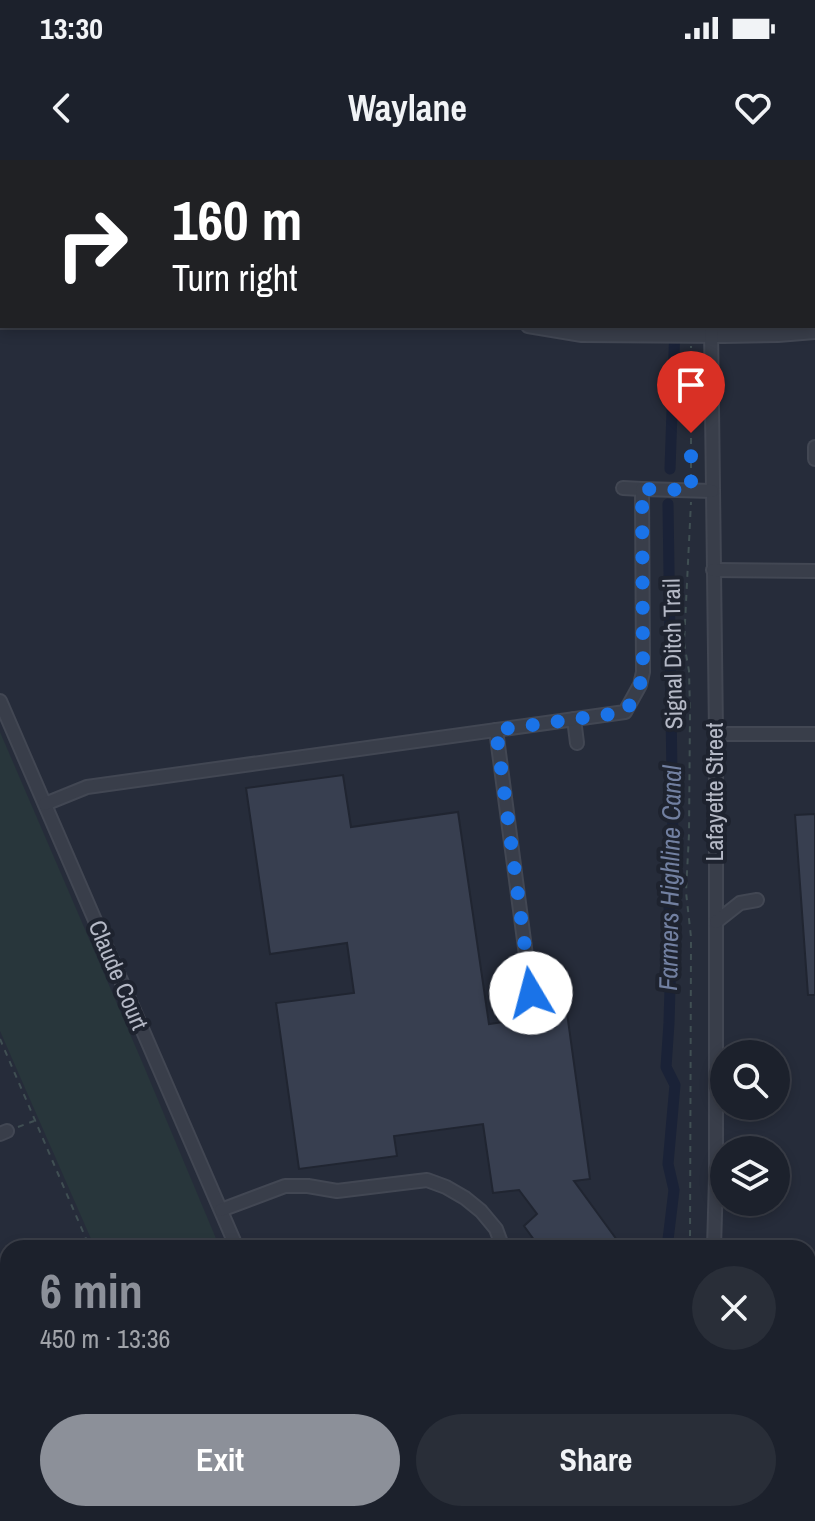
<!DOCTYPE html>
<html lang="en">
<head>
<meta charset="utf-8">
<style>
  :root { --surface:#1c212c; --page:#292e38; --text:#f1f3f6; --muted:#a0a3a9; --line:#3a3e48; --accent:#8c9099 }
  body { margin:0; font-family:"Archivo Narrow",sans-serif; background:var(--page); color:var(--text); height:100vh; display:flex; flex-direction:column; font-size:30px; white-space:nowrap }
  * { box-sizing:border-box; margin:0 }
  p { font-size:26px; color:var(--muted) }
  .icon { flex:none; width:44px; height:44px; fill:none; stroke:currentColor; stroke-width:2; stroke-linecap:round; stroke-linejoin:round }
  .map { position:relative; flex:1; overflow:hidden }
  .drawer { position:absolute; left:0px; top:1080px; width:816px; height:282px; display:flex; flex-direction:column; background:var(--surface); border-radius:24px 24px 0 0; box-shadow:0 4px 12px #0003,0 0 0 2px var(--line) }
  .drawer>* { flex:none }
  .top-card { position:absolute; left:0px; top:0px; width:816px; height:168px; box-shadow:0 4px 12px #0003,0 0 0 2px var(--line); background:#202124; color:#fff; overflow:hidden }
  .controls { position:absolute; left:710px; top:880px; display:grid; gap:16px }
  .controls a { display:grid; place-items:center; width:80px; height:80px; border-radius:50%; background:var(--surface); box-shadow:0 4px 12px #0003,0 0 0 2px var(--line); font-size:40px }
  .pin { position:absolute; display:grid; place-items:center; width:68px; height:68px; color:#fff; margin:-82px -34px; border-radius:50% 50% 50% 0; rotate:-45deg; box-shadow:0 0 8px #0007 }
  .pin .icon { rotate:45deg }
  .me { position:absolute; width:88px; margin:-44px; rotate:352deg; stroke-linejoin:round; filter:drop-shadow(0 0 6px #0008) }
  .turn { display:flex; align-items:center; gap:28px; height:168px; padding:0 40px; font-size:36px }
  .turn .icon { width:104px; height:104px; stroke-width:2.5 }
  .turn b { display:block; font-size:56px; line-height:68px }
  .round { display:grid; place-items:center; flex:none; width:84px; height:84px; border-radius:42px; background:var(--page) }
  .overview { display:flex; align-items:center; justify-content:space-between; height:136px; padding:0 40px }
  h1 { font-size:48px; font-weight:800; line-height:60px; color:var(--accent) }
  .button { display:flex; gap:16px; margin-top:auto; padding:16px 40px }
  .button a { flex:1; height:92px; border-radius:48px; background:var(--accent); color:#fff; font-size:32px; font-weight:800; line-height:92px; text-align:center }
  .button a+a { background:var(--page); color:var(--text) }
  .status { display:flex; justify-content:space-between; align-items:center; height:56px; padding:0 40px; background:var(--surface); direction:ltr }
  .status svg { height:22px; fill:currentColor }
  header { display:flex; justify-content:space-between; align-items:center; height:104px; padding:0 40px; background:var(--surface); font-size:36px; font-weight:800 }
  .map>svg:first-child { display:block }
  .green { fill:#28363b }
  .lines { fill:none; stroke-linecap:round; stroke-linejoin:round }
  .canal { stroke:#1a2237; stroke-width:11 }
  .building { fill:#383f50; stroke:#202531; stroke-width:2 }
  .minor-casing { stroke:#424753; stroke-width:16 }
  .major-casing { stroke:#424753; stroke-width:18 }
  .path { stroke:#404f53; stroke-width:2; stroke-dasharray:6 6; stroke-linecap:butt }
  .minor { stroke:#393e4a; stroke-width:12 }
  .major { stroke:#575d6a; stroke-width:14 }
  .route { stroke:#1a73e8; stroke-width:14; stroke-dasharray:0 25.2 }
  .labels { text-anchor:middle; stroke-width:8; stroke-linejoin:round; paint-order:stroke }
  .street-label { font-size:24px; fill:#b5b9c6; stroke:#1e232f }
  .water-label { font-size:26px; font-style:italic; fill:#7280a1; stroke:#1e232f }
</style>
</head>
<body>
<div class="status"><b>13:30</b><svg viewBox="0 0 49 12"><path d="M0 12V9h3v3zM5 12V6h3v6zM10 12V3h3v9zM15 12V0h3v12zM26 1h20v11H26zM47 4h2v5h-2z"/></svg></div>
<header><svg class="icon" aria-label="back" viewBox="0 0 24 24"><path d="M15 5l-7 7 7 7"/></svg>Waylane<svg class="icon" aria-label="heart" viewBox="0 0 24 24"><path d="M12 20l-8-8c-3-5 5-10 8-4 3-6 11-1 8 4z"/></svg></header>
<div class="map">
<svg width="815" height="1361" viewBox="0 0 815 1361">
  <rect width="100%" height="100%" fill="#262c3a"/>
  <g class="green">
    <path d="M0 572 140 897 220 1088H95L0 871Z"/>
    <path d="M214 1354H544L535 1361H217Z"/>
  </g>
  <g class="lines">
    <g class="canal">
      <path d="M782 2 785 0"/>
      <path d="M670 309 675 166"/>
      <path d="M667 1088 674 1030 668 1004 675 925 666 907 669 863 671 794 668 722 673 683 668 344"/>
      <path d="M514 1361 517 1354"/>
    </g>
  </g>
  <g class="building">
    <path d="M343 615 351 667 458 652 489 864 567 853 590 1019 574 1021 617 1080 606 1088H540L524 1066 537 1054 519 1030 493 1033 483 964 394 976 397 996 299 1009 276 843 354 833 347 783 270 794 246 628Z"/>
    <path d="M815 654V835H808L795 655Z"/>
  </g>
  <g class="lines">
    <defs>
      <g id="minor">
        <path d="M37 0 41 2"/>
        <path d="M708 2 709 0"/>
        <path d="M814 35 815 33"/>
        <path d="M528 166 582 175 724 176 778 175 815 172"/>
        <path d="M711 166 716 574V1018L714 1088"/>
        <path d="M815 287V299"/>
        <path d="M623 328 642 329"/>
        <path d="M713 410 815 411"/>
        <path d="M0 541 237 1088"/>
        <path d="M574 559 577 583"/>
        <path d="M496 570 531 833"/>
        <path d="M716 574H815"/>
        <path d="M45 644 87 627 625 552 640 525 643 512 642 329 712 331"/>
        <path d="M716 762 740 743 757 740"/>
        <path d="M0 974 7 971"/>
        <path d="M221 1050 285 1026H308L337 1031 427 1020 446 1027 465 1038 481 1051 496 1069 503 1088"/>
        <path d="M0 1135 8 1134"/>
        <path d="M808 1296 815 1289"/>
        <path d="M0 1320H8"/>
        <path d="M129 1354 131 1361"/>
        <path d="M804 1354 805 1361"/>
        <path d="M637 1361 647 1354"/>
        <path d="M700 1361 701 1354"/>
      </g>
      <g id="major">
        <path d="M808 1226H815"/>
        <path d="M0 1228H8"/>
      </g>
    </defs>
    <use href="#minor" class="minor-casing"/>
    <use href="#major" class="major-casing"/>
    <g class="path">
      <path d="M73 0 76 2"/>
      <path d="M814 2H815"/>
      <path d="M691 320V186"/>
      <path d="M0 879 90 1088"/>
      <path d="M18 967 34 961"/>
      <path d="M690 1088 691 777 686 732 689 674 690 550 689 511 684 483 691 342"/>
      <path d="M0 1202H8"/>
      <path d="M808 1203H815"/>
      <path d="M0 1244H8"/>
      <path d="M808 1245H815"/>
      <path d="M214 1354 217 1361"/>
      <path d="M489 1361 497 1354"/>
    </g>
    <use href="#minor" class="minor"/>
    <use href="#major" class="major"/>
  </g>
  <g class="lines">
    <path class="route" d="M531 833 496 570 625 552C634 539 640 528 643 512L642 329 691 330V273"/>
  </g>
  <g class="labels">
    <g class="street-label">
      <text transform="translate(673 494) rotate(-91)" y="8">Signal Ditch Trail</text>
      <text transform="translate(715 632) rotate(-90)" y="8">Lafayette Street</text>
      <text transform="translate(118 815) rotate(67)" y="8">Claude Court</text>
    </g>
    <g class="water-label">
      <text transform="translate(670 718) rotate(-89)" y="9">Farmers Highline Canal</text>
    </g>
  </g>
</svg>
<div class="controls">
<a><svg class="icon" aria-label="search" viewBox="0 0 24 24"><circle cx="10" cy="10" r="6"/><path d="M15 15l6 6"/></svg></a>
<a><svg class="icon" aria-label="layers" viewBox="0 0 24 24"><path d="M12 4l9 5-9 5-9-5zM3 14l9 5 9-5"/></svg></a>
</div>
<div class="pin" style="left:691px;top:273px;background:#d93025"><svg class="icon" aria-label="arrive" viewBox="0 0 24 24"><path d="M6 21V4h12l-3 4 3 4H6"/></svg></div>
<svg class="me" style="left:531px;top:833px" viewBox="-20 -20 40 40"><circle r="19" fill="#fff"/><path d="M0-13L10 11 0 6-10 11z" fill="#1a73e8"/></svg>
<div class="top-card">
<div class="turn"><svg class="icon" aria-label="right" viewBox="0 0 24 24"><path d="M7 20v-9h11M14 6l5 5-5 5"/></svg><div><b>160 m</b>Turn right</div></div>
</div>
<section class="drawer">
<div class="overview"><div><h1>6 min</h1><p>450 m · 13:36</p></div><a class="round"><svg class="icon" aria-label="close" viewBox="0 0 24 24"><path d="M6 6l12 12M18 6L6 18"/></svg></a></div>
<div class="button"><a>Exit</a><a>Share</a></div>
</section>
</div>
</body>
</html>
